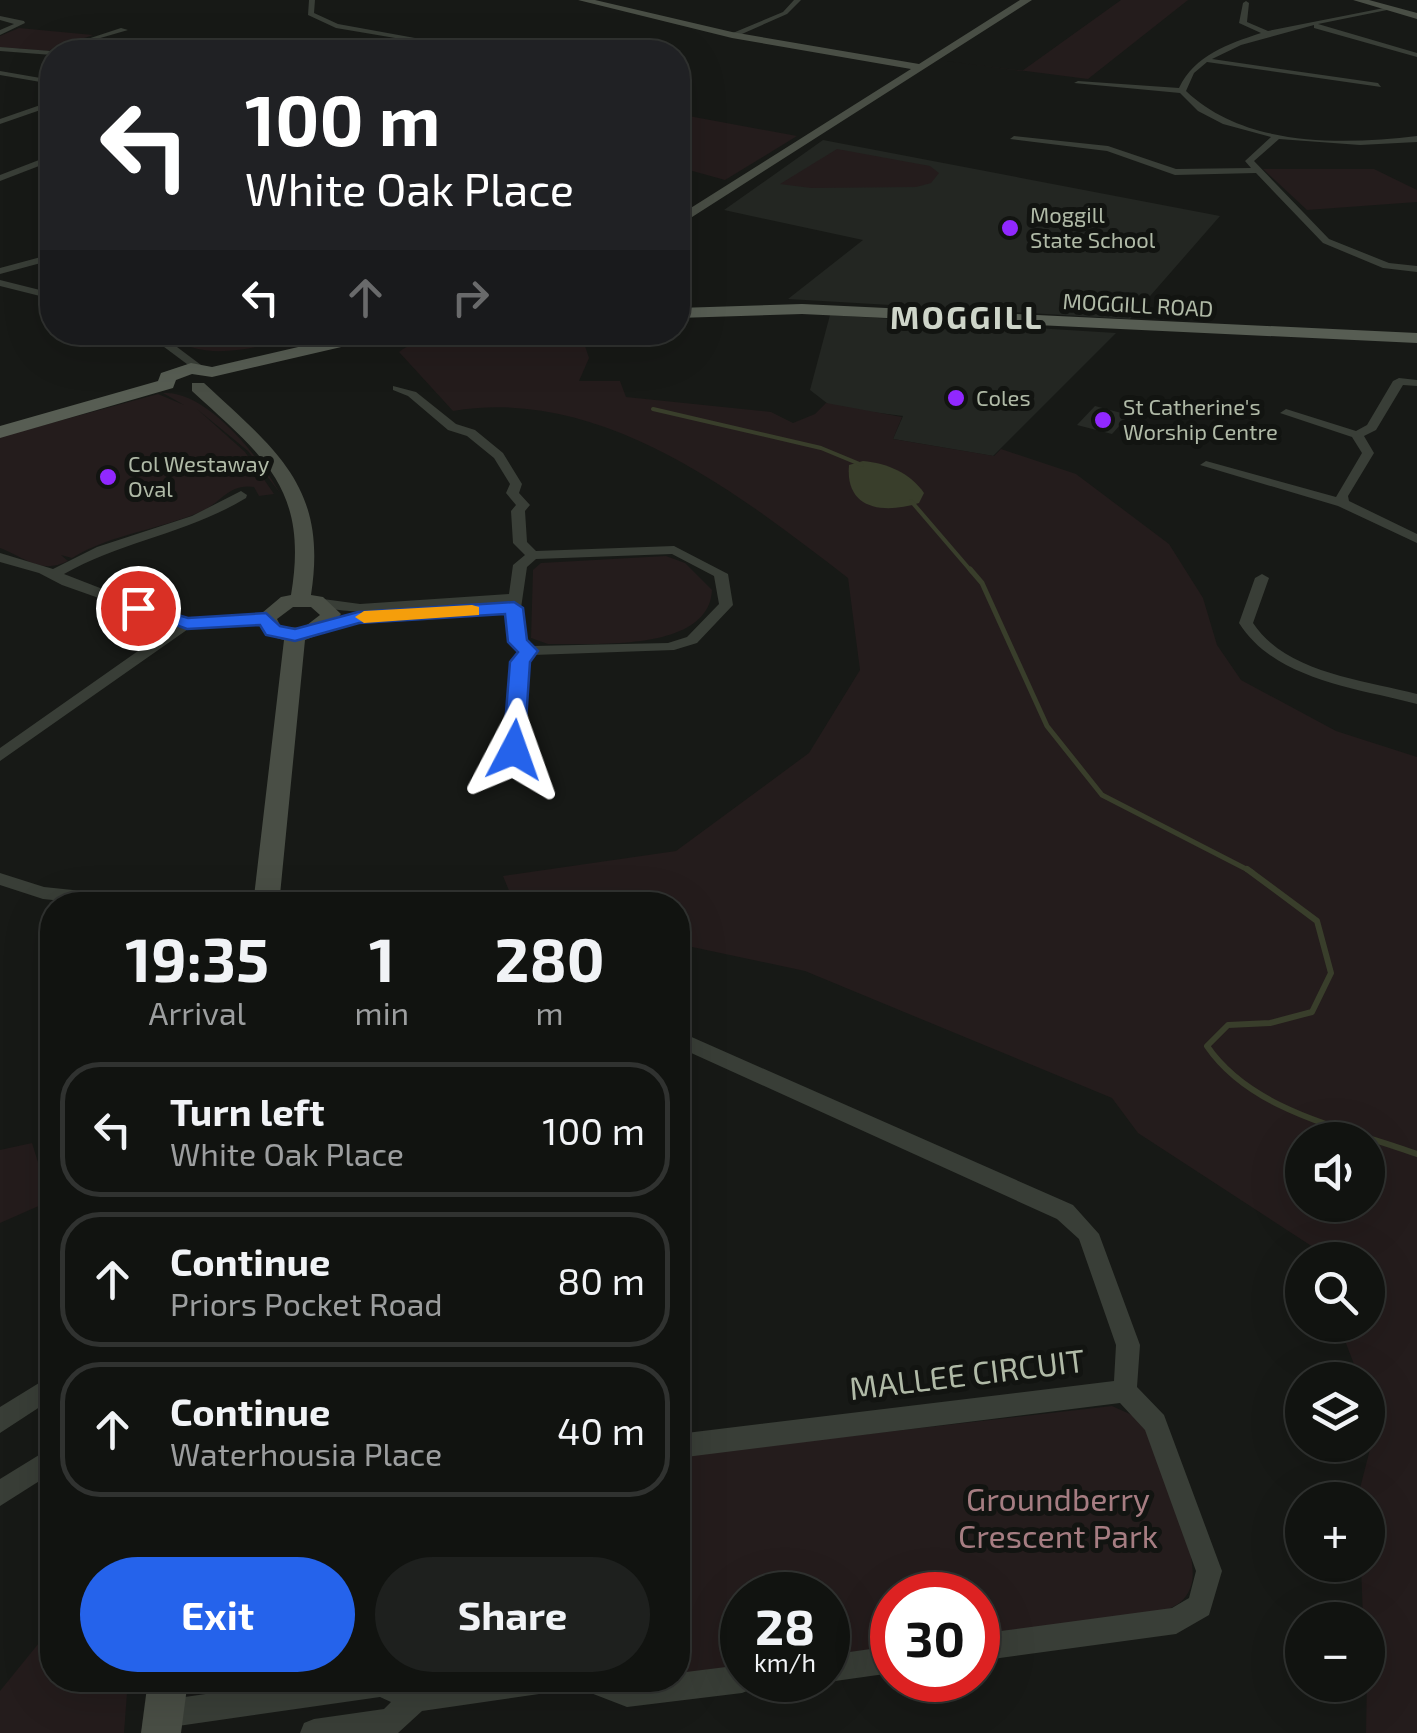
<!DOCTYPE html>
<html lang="en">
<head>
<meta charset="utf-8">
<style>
  :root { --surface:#111310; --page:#1e201e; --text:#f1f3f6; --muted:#9c9e9f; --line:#303230; --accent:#2563eb }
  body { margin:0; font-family:"Exo 2",sans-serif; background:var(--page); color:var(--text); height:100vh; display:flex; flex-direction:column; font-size:38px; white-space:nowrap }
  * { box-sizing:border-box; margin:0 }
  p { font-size:32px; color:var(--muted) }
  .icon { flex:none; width:55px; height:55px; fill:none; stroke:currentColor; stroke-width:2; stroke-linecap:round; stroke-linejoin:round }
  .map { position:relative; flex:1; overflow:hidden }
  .side { position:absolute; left:40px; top:892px; width:650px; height:800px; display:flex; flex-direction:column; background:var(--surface); border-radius:40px; box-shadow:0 10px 40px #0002,0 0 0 2px var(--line) }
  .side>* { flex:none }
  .banner { position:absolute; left:40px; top:40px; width:650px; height:305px; border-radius:40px; box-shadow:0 10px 40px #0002,0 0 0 2px var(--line); background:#202124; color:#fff; overflow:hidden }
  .tools { position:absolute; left:1285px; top:1122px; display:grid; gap:20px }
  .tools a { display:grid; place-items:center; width:100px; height:100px; border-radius:50%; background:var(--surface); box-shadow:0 10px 40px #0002,0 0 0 2px var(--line); font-size:50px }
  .speed { position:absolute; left:720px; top:1572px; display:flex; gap:20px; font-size:50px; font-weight:700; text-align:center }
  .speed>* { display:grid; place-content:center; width:130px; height:130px; border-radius:50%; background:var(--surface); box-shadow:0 10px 40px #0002,0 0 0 2px var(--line); line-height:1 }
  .speed small { font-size:25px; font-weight:400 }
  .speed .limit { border:15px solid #d22; background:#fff; color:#111 }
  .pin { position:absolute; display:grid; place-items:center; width:85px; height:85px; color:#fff; margin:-42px; border:5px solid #fff; border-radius:50%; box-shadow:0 2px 10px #0007 }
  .me { position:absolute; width:110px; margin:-55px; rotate:4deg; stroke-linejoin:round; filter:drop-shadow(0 0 8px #0008) }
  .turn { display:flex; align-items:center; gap:35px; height:210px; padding:0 40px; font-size:45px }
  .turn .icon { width:130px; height:130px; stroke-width:2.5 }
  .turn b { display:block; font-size:70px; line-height:85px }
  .lanes { display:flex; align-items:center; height:95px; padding:0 40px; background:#0003; justify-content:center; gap:50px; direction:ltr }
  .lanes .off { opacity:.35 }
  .eta { display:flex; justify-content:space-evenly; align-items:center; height:170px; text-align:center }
  .eta b { font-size:60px; font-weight:700; line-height:70px }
  .primary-button { display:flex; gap:20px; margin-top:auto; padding:20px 40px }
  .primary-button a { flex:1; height:115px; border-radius:60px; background:var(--accent); color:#fff; font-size:40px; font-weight:700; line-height:115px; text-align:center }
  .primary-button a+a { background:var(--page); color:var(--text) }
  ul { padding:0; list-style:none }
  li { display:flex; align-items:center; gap:30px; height:135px; margin:0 20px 15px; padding:0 20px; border:5px solid var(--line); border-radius:40px }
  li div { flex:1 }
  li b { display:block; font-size:38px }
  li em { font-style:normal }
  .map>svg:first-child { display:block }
  .built { fill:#232622 }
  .green { fill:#241c1c; fill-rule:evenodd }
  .water { fill:#393e2b }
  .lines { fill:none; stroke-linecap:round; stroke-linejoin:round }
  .stream-far2 { stroke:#393e2b; stroke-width:4 }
  .stream-far1 { stroke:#393e2b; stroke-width:5 }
  .stream { stroke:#393e2b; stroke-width:6 }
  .building { fill:#272a26 }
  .street { fill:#393e37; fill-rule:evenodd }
  .secondary { fill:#494e45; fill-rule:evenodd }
  .primary { fill:#575d53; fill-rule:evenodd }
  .route { fill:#2563eb; stroke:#184099; stroke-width:2.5 }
  .slow { fill:#f59e0b }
  .poi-dot { fill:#9128ff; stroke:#121411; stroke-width:4 }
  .labels { text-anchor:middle; stroke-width:10; stroke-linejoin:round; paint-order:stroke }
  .far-poi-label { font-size:22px; fill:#b0baa7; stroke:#121411; text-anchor:start }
  .far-street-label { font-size:22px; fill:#b0baa7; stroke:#121411 }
  .far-district-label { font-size:32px; font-weight:bold; letter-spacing:2.5px; fill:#ced5c9; stroke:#121411 }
  .near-street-label { font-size:32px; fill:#b0baa7; stroke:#121411 }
  .near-park-label { font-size:32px; fill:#a67d82; stroke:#121411 }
</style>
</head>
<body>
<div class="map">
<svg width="1417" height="1733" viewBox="0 0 1417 1733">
  <rect width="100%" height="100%" fill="#171916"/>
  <g class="built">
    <path d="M823 140 1220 216 1130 319 788 299 863 240 724 210Z"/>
    <path d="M830 315 1116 333 993 456 893 439 903 416 832 407 810 390Z"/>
  </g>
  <g class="green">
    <path d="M1121 0H1188L1088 79 946 61 1022 71Z"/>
    <path d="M19 28 93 35 47 51 0 47V36Z"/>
    <path d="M678 114 797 136 725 180 678 167Z"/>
    <path d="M837 149 930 166 939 173 931 183 916 187 811 188 780 184Z"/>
    <path d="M1263 169H1374L1417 190V202L1307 210Z"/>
    <path d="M165 333H318C267 342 209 369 165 333Z"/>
    <path d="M566 333 583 340 589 358 579 381H620L626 397 771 412 793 423 815 414 826 403 902 417 893 439 994 456 1001 449 1076 474 1169 544 1203 598 1217 645 1241 680 1336 731 1417 757V1733H1366L1368 1620H1363L1361 1565H1368V1500L1358 1496 1377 1422 1368 1398V1380H1360L1339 1325H1368V1260H1333L1138 1133 1112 1098 805 971 678 944V905H515L503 876 676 851 809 753 860 670 848 578C738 493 601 386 453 411L399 352C429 327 525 335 566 333ZM1302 1140H1368V1205H1302Z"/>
    <path d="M158 394 184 405 163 393C206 390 258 455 280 493L248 451 197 409 245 452 274 494 259 496 254 487C228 483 222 503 200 512 158 530 111 534 72 558L61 555 68 561C40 575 25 557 0 548V437Z"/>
    <path d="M666 556 685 563 712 590C709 653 593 643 548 644L531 638 533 570 541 563Z"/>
    <path d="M32 1143 50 1201 0 1223V1150Z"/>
    <path d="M1112 1406 1132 1415 1145 1428C1158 1463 1202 1554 1191 1586 1185 1604 1171 1609 1155 1613L978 1636V1595H892V1647L828 1655V1595H742V1666L678 1675V1456Z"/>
    <path d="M52 1627V1680H128L124 1733H0V1691Z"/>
  </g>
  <path class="water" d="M863 461C887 463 910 473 924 493L919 503C884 514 845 510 849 465Z"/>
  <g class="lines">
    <g class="stream-far2">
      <path d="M653 409 821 448 862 465"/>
      <path d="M911 501 972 572"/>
    </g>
    <path class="stream-far1" d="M970 569 982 583 1047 726 1102 795 1252 872"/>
    <path class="stream" d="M1247 869 1317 921 1331 973 1312 1012 1270 1023 1228 1025 1207 1046C1252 1112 1345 1128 1417 1154"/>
  </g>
  <path class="building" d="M1095 406 1129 415 1112 434 1077 425Z"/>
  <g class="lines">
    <g class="street">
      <path d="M309 0H315L314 13 338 24 492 52H478L336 28 308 15Z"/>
      <path d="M794 0H801L787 14 735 37 728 35 783 12Z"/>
      <path d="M1246 1 1249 3 1247 22 1268 31 1389 7 1392 9 1318 24 1417 53V57L1314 28V25L1241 45 1212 59 1378 83 1381 87 1207 62 1194 73 1186 91C1245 147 1341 145 1417 136V142L1360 145 1279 139 1254 161 1329 239 1389 263 1417 266V272L1383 268 1323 243 1256 173 1175 175 1107 151 1010 139 1014 136 1108 146 1176 169 1251 168 1245 161 1271 137 1223 124 1198 111 1180 93 1074 83 1078 81 1179 88C1195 55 1228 44 1261 33L1239 23 1243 3Z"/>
      <path d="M0 16 24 21 25 23 0 35V30L14 24 0 20Z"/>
      <path d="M121 28 128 30 52 52V55L0 51V47L51 51Z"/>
      <path d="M190 50 193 52H185L186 50Z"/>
      <path d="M0 71 52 80V84L0 75Z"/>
      <path d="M678 84 690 85 691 87 678 88Z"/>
      <path d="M52 101V106L0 124V119Z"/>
      <path d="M52 155V161L0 181V175Z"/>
      <path d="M52 254V260L0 274V268Z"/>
      <path d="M0 280 52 293V299L0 286Z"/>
      <path d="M144 332H157L205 368 195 370Z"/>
      <path d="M1399 378 1417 380V386L1403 385 1376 430 1364 436 1374 453 1348 496 1349 501 1417 534V543L1338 506 1200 465 1206 461 1336 497 1362 453 1352 437 1280 413 1286 409 1356 431 1367 425 1393 381Z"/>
      <path d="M393 386 416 392 456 424 475 430 503 453 522 484 519 493 530 505 525 511 527 542 536 551 674 546 728 574 733 605 697 643 674 650 533 655 527 662 522 750 536 774 534 778H522L506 750 513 661 520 651 511 642 508 603C467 605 346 622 316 603L323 599 360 604 509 594 513 565 525 555 513 543 511 511 516 505 506 493 510 484 494 458 467 436 448 430 408 396 393 390ZM672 554 714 576 719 604 687 637 668 643 533 646 525 640 521 608 527 567 536 559Z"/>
      <path d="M241 491 247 495 246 498C189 533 122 541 64 574L172 616 202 620 266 614 271 615V621L191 627 0 761V748L175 625 62 585 39 573 0 562V553L53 569 97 547 192 516Z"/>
      <path d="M1262 574 1269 578 1253 623C1286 673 1363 680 1417 694V704C1356 688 1275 680 1239 623L1255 578Z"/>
      <path d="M0 873 44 887 92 892 101 898 92 904 43 899 0 885Z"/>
      <path d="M678 1031 1073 1205 1099 1234 1140 1345 1137 1387 1164 1415 1222 1571 1209 1615 1176 1634 978 1661V1634L1172 1608 1189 1598 1196 1571 1145 1430 1120 1403 678 1458V1434L1114 1381 1116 1345 1079 1239 1057 1219 678 1047Z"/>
      <path d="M52 1375V1399L0 1433V1407Z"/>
      <path d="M52 1447V1473L0 1506V1479Z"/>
      <path d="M892 1646V1673L828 1682 824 1680H828V1655Z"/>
      <path d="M742 1665V1680H755L752 1689 742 1693 627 1707 583 1690 579 1680H678V1673Z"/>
      <path d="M304 1680H406L415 1684 443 1680H553L549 1690 539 1694 422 1711 398 1733H300L304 1723 314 1719 384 1709 391 1702 380 1697 164 1728 154 1724 150 1714 154 1704 164 1700Z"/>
    </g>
    <g class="secondary">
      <path d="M578 0H595L732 32 919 64 1020 0H1032L678 226V216L911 69 732 38Z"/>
      <path d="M1353 0H1369L1417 13V19Z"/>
      <path d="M192 383H204C277 451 328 487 311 595L323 597 341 614 328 631 305 640 279 905H253L284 640 266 635 256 618 281 597 291 595C309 489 264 457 192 391ZM293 607H311L320 615 303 628 281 627 277 619Z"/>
      <path d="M148 1680H188L181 1733H141Z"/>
    </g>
    <g class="primary">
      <path d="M802 304 1417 333V343L802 314 678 318V308Z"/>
      <path d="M363 332H406L212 377 192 374 176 380 173 388 0 438V426L158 381 161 373 191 363 212 367Z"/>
    </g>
  </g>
  <path class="route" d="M514 602 523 608 527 640 538 651 530 662 524 750 514 756 503 750 510 662 518 652 508 642 505 614 359 623 295 641 266 635 260 625 187 629 129 608 138 603 188 618 266 613 280 626 295 629 358 612Z"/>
  <path class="slow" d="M472 605 479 607V615L364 623 355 617 364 611Z"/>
  <g class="poi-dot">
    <circle cx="1010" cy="228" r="10"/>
    <circle cx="956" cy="398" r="10"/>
    <circle cx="1103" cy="420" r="10"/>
    <circle cx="108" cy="477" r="10"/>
  </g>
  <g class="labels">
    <g class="far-poi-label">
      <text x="1030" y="223">Moggill<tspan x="1030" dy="25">State School</tspan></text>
      <text x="976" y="406">Coles</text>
      <text x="1123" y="415">St Catherine's<tspan x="1123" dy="25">Worship Centre</tspan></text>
      <text x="128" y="472">Col Westaway<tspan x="128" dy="25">Oval</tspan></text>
    </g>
    <g class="far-street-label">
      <text transform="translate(1138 305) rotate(3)" y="8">MOGGILL ROAD</text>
    </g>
    <g class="far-district-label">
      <text x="967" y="329">MOGGILL</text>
    </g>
    <g class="near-street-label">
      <text transform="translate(967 1375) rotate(-7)" y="11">MALLEE CIRCUIT</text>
    </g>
    <g class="near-park-label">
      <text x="1058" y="1511">Groundberry<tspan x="1058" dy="37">Crescent Park</tspan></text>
    </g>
  </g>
</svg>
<div class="tools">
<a><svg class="icon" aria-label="sound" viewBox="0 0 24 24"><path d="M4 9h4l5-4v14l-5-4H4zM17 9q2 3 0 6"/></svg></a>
<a><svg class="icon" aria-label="search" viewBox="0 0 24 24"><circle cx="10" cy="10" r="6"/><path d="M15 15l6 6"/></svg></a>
<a><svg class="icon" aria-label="layers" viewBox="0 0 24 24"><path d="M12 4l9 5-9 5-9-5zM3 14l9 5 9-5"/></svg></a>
<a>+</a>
<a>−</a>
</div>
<div class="speed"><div>28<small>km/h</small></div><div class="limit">30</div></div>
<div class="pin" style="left:138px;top:608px;background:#d93025"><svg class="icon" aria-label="arrive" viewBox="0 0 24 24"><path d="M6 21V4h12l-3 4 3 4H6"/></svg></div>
<svg class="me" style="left:514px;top:750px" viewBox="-20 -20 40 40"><path d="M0-17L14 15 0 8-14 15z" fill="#2563eb" stroke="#fff" stroke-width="4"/></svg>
<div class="banner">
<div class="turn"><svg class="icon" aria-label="left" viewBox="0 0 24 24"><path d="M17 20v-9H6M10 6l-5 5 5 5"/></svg><div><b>100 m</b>White Oak Place</div></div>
<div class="lanes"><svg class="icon" aria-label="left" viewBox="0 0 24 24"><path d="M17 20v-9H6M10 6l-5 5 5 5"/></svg><svg class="icon off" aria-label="ahead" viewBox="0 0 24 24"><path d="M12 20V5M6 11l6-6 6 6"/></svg><svg class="icon off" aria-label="right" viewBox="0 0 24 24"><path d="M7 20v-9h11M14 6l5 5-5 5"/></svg></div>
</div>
<section class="side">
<div class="eta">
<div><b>19:35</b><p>Arrival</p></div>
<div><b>1</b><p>min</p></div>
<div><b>280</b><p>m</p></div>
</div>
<ul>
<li><svg class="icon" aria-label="left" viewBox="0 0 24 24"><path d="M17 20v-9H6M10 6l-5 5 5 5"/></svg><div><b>Turn left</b><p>White Oak Place</p></div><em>100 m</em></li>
<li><svg class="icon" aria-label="ahead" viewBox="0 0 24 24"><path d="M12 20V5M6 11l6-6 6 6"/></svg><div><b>Continue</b><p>Priors Pocket Road</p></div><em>80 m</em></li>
<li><svg class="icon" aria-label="ahead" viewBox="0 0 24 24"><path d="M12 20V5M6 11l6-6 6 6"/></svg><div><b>Continue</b><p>Waterhousia Place</p></div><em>40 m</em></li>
</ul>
<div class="primary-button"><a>Exit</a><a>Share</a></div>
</section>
</div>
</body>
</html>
